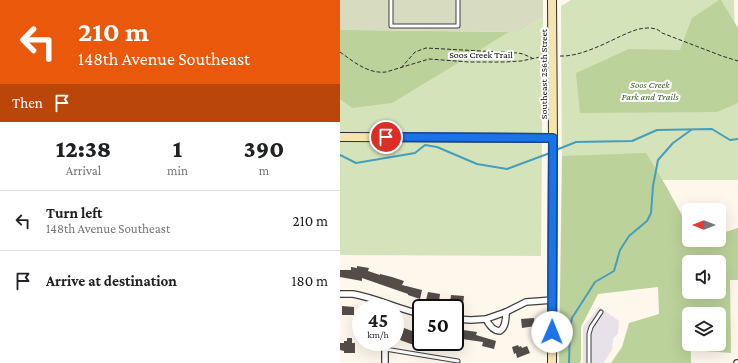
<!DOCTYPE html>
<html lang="en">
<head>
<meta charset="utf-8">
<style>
  :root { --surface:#fff; --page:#f2f2f2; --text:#202124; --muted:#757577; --line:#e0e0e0 }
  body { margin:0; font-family:"Crimson Pro",serif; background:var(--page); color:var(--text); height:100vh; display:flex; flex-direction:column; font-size:15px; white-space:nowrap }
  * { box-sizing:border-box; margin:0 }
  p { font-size:13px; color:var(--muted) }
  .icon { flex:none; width:22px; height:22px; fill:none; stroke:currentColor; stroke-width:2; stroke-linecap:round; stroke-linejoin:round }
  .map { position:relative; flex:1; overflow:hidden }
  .panel { display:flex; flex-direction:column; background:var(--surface); width:340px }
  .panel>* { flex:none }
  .guide { background:#ea580c; color:#fff; overflow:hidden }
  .needle { width:26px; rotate:270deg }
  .controls { position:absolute; left:342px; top:203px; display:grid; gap:8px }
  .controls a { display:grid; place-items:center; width:44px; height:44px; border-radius:6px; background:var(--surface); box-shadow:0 4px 16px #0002; font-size:20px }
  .speed { position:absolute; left:12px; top:299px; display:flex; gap:8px; font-size:20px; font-weight:700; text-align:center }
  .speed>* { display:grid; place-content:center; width:52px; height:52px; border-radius:50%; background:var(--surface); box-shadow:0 4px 16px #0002; line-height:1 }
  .speed small { font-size:10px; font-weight:400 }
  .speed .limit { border:2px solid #111; border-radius:6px; background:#fff; color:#111 }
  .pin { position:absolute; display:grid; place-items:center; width:34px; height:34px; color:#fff; margin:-17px; border:2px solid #fff; border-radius:50%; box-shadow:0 1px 4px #0007 }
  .me { position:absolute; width:44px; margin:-22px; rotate:1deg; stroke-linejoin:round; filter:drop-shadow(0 0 3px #0008) }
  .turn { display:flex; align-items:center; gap:14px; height:84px; padding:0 12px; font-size:18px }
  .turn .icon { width:52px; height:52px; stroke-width:2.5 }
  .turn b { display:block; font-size:28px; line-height:34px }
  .then { display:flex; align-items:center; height:38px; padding:0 12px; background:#0003; gap:8px; font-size:15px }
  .eta { display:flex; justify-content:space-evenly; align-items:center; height:68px; text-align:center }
  .eta b { font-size:24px; font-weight:800; line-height:28px }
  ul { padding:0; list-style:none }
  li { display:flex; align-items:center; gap:12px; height:60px; padding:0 12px; border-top:1px solid var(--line) }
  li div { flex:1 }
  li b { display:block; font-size:15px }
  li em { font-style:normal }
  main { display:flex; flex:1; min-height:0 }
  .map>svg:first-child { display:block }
  .industrial { fill:#e7e1ea }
  .green { fill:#d5e3ba }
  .forest { fill:#bcd29b; fill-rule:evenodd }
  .cemetery { fill:#d7dcc0 }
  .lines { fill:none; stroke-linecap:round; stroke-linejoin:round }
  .stream { stroke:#469ebd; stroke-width:2 }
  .building { fill:#534c49 }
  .lane-casing { stroke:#3f3f3f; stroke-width:5 }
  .street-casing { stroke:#3f3f3f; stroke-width:8 }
  .secondary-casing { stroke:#2e2e2e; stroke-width:10 }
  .path { stroke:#2e2e2e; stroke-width:1; stroke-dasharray:4 2; stroke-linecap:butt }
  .lane { stroke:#fff; stroke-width:3 }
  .street { stroke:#fff; stroke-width:5.5 }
  .secondary { stroke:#f6e4af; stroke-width:8 }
  .route-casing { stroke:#114b97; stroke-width:10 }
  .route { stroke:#1a73e8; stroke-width:7 }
  .labels { text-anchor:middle; stroke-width:4; stroke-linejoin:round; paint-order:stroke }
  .street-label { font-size:10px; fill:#0c0c0c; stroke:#fff }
  .park-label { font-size:10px; font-style:italic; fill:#375b24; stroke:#fff }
</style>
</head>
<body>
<main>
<section class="panel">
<div class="guide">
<div class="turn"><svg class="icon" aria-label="left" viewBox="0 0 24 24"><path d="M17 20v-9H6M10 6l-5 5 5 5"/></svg><div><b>210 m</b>148th Avenue Southeast</div></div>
<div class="then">Then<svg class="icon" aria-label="arrive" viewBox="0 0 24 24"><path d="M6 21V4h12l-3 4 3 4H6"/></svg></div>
</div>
<div class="eta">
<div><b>12:38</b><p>Arrival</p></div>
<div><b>1</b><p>min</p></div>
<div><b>390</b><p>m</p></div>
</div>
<ul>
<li><svg class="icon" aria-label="left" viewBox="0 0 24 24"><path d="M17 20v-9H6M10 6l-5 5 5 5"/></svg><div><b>Turn left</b><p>148th Avenue Southeast</p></div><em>210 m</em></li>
<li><svg class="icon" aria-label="arrive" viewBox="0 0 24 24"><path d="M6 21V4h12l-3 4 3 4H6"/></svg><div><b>Arrive at destination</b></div><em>180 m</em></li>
</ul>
</section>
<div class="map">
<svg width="398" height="363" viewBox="0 0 398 363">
  <rect width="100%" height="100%" fill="#fdf7ec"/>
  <path class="industrial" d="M259 307 279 321 278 333 273 339 272 350 263 363H243V327Z"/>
  <g class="green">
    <path d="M231 0H394L395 53H398V180H222L221 6Z"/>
    <path d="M203 17 201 256 0 255V30L179 32Z"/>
  </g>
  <g class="forest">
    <path d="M379 0H381L398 28V103L377 112 240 113 236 73 289 49 340 50 352 18Z"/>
    <path d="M0 26 18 30 169 32 52 103 12 108 0 99Z"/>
    <path d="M306 153 326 186 349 228V240H379V234L398 228V280H390L391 353 351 350V363H271L282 347 289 323 319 314 318 287 258 294 241 327V360L240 363H219L222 156ZM349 262H379V292H349ZM349 314H379V344H349Z"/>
  </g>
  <path class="cemetery" d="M0 0H203V17L179 32 0 30Z"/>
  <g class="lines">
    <g class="stream">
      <path d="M216 150 236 142 292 141 317 130 372 129 390 140 398 139"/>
      <path d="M0 155 16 163 75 153 85 145 97 147 137 164 167 169 210 153"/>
      <path d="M229 363 230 328 232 318 255 282 274 271 280 250 289 236 307 221 311 213 313 186 318 160 333 143 351 130"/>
    </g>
  </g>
  <g class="building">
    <path d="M17 266 29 268 28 271 40 275V274L52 277 64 281 62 285 82 290 80 299 68 295V294L22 278V281L0 277V270H11V267L17 268Z"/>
    <path d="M88 292 100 294 99 302 86 300Z"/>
    <path d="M111 295 124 296 123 305 110 303Z"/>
    <path d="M2 306 14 307V315H2Z"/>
    <path d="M194 318 195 326 182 328 181 319Z"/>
    <path d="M64 328 80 334 79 344H71L60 340Z"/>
    <path d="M123 330 137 332 136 335 156 341 154 349 142 346 143 342 115 338V331L123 332Z"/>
    <path d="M7 338H12V343H15V353H4V351L0 350V343H4V341H7Z"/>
    <path d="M178 345 179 347 181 346 182 348 187 346 190 353 177 358 176 353 174 354 172 347Z"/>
  </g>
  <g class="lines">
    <defs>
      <g id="lane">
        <path d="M51 0V26H118V0"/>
        <path d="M45 349 118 361"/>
        <path d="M249 363V334L251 327 261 312"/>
      </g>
      <g id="street">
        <path d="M0 294C4 294 9 294 13 294 36 298 58 309 81 314"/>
        <path d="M115 319 131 320 146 319 166 312 186 302 213 300"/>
        <path d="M146 319C149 325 153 331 160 331 166 327 166 318 166 312"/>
        <path d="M45 363V342"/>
        <path d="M397 363H398"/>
      </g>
      <g id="secondary">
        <path d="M0 137 213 138"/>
        <path d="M212 363 213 138 212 0"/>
      </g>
    </defs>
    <use href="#lane" class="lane-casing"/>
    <use href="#street" class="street-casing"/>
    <use href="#secondary" class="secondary-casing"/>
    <g class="path">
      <path d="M0 52C14 62 28 74 46 72L89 59 129 62H165L181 61 205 56"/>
      <path d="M220 56C239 57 264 44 281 36 290 32 298 28 308 28 314 28 318 29 322 33L382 56 398 61"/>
      <path d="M61 68 75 52 86 48 178 53 183 54 192 58"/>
    </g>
    <use href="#lane" class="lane"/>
    <use href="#street" class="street"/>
    <use href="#secondary" class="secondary"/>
  </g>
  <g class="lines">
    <defs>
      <path id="route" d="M46 137 213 138 212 332"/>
    </defs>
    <use href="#route" class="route-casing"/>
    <use href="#route" class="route"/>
  </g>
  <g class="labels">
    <g class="street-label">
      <text x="141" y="58">Soos Creek Trail</text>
      <text transform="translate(203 74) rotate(-90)" y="4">Southeast 256th Street</text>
    </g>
    <g class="park-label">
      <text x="310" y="88">Soos Creek<tspan x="310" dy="12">Park and Trails</tspan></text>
    </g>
  </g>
</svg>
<div class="controls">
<a><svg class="needle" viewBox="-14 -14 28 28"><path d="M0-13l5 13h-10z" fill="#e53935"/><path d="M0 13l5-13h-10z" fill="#757577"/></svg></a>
<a><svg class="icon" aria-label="sound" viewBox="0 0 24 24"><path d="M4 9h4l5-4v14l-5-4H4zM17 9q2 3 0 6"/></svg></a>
<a><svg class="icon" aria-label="layers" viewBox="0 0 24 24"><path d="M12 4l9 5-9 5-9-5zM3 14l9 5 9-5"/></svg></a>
</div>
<div class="speed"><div>45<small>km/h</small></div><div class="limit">50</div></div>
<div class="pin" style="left:46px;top:137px;background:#d93025"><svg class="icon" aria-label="arrive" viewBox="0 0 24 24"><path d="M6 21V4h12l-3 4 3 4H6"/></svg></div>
<svg class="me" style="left:212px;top:332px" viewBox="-20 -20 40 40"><circle r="19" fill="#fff"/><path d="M0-13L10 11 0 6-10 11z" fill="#1a73e8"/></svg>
</div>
</main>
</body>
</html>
